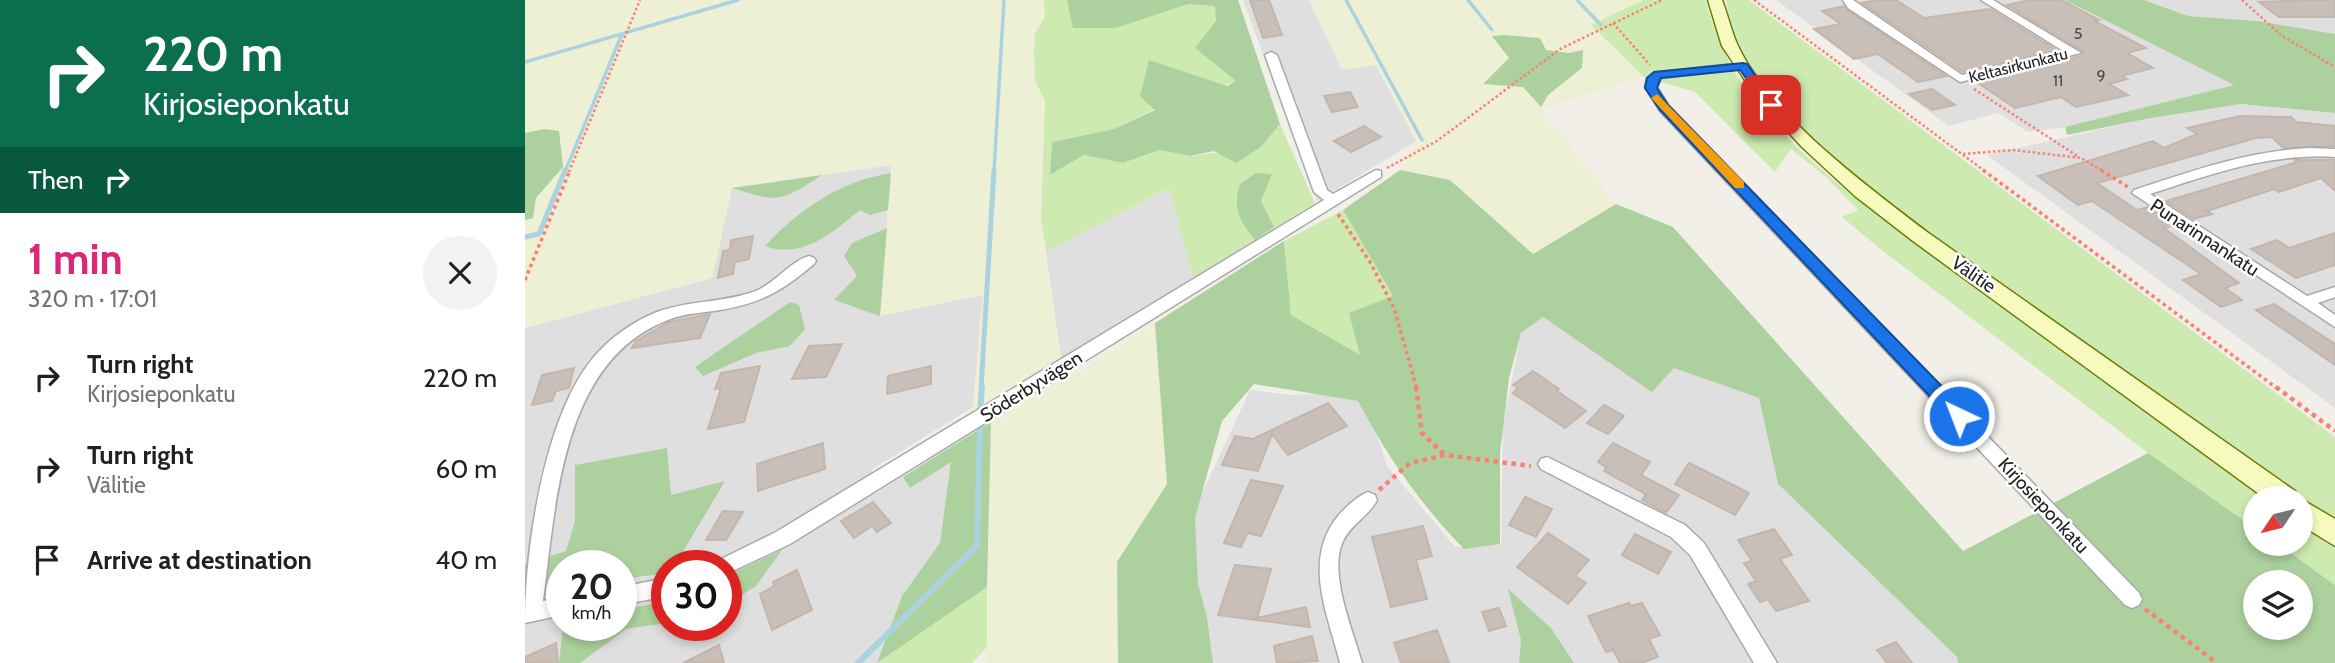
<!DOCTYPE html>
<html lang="en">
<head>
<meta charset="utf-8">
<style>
  :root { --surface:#fff; --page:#f2f2f2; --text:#202124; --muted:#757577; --accent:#db2777 }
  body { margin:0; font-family:Cabin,sans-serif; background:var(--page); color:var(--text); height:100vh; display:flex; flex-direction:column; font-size:26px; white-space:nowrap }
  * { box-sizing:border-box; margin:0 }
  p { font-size:23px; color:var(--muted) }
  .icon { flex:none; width:38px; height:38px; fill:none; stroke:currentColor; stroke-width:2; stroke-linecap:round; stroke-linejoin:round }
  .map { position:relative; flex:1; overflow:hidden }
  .side { display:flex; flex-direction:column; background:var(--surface); width:525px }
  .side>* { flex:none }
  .guide { background:#0b6e4f; color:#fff; overflow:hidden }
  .needle { width:46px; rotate:235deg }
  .controls { position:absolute; left:1718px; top:486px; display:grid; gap:14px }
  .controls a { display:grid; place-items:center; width:70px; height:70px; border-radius:50%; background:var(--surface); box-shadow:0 4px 10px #0003; font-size:35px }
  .speed { position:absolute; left:21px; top:550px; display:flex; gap:14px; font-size:35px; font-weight:700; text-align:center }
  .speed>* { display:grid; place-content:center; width:91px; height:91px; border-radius:50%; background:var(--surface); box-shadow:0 4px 10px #0003; line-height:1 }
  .speed small { font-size:18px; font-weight:400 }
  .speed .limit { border:10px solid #d22; background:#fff; color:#111 }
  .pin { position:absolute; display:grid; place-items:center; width:60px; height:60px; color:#fff; margin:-30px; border-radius:14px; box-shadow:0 4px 10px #0006 }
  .me { position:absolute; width:77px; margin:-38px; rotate:317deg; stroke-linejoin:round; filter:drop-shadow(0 0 5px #0008) }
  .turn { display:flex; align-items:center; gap:24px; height:147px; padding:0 28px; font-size:32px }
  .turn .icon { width:91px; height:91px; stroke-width:2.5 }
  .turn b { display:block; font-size:49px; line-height:60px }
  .then { display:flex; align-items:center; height:66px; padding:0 28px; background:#0003; gap:14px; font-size:26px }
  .round { display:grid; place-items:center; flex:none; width:74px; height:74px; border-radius:37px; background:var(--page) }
  .summary { display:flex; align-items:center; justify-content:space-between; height:119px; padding:0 28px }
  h1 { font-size:42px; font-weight:700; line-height:52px; color:var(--accent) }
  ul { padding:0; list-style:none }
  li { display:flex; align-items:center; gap:21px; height:91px; padding:0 28px }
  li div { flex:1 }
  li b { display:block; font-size:26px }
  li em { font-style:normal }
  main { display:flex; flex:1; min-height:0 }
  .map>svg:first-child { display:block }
  .residential { fill:#e0dfdf; fill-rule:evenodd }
  .farmland { fill:#eef0d5 }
  .grass { fill:#cdebb0 }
  .forest { fill:#add19e; fill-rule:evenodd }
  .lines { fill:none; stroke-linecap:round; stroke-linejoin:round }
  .stream-far2 { stroke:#aad3df; stroke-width:3.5 }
  .stream-far1 { stroke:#aad3df; stroke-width:5 }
  .stream { stroke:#aad3df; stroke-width:6 }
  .building { fill:#c7bfb8; stroke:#c4b6ab; stroke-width:2 }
  .minor-casing { stroke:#a9a9a9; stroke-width:3 }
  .secondary-casing { stroke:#707d05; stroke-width:3 }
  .path-far2 { stroke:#fa8072; stroke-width:2.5; stroke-dasharray:2.5 2.5; stroke-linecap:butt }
  .path-far1 { stroke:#fa8072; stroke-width:3.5; stroke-dasharray:3.5 3.5; stroke-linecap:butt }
  .path { stroke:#fa8072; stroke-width:4.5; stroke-dasharray:4.5 4.5; stroke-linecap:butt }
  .minor { fill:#fff; fill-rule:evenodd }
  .secondary { fill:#f7fabf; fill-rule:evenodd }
  .route { fill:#1a73e8; stroke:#114b97; stroke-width:2 }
  .slow { fill:#f59e0b }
  .labels { text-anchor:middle; stroke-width:5; stroke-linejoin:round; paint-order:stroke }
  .number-label { font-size:16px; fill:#4b4948 }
  .far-street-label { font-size:16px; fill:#222; stroke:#fff }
  .street-label { font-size:19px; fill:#222; stroke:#fff }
</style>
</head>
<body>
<main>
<section class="side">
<div class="guide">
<div class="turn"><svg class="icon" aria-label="right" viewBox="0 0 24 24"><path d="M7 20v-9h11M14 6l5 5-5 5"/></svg><div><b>220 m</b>Kirjosieponkatu</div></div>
<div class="then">Then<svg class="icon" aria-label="right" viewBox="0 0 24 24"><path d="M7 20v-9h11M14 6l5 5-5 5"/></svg></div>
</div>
<div class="summary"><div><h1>1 min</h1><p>320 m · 17:01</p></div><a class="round"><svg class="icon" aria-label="close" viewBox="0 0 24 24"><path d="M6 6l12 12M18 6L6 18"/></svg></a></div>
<ul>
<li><svg class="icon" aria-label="right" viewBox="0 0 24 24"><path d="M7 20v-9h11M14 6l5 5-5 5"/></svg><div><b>Turn right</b><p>Kirjosieponkatu</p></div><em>220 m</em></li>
<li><svg class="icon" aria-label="right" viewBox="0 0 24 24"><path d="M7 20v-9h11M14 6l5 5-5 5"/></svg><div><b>Turn right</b><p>Välitie</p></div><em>60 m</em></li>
<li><svg class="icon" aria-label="arrive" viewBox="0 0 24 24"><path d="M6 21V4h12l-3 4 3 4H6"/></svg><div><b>Arrive at destination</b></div><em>40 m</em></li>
</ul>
</section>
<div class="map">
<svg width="1810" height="663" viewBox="0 0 1810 663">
  <rect width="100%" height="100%" fill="#f2efe9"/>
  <g class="residential">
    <path d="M718 0H784L817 69 851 65 892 141 792 201Z"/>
    <path d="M1251 0H1540L1710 85 1540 127 1503 132 1473 113 1424 126Z"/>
    <path d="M1619 0H1810V34L1732 21 1663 16Z"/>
    <path d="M1716 104 1810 113V408L1462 155 1626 118Z"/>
    <path d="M366 165 355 315 458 294 448 407 346 470 348 495 461 424 442 598 353 663H0V328L187 278 207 188ZM37 565H96V625H37ZM142 565H201V625H142Z"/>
    <path d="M645 188 668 278 536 358 521 252Z"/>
    <path d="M1018 317 1127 391 1149 368 1234 398 1253 484 1432 657 1433 663H663V524L725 390 768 395 836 392 863 467 930 547 976 544 978 423 996 333Z"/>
  </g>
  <g class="farmland">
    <path d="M0 0H519L520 16 510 34 509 78 520 100 516 220 536 358 549 374 630 323 642 484 592 562 593 663H461L466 422 448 407 458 295 355 316 366 165 207 188 187 278 0 328V220L8 218 11 198 38 167 19 129 0 133Z"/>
    <path d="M784 0H1118L1067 25 1119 77 1017 110 1091 204 1009 254 925 180 875 170 891 141 851 65 817 70Z"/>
  </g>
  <g class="grass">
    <path d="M519 0H543L549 28H591L663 4 691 6V21L712 81 630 109 589 129 527 142 525 175 559 155 598 163 636 150 665 156 736 147 755 124 790 203 668 278 644 188 521 252 516 220 520 100 510 81 509 53 510 34 520 16Z"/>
    <path d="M1118 0H1180C1191 34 1203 66 1225 95 1284 171 1370 227 1446 283 1544 355 1642 427 1740 499H1731V529L1623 453 1354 248 1317 217 1333 210 1302 178 1266 149 1250 172 1170 92 1119 77 1066 25Z"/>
    <path d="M1201 0H1224L1810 437V522C1703 447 1597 372 1490 296 1413 242 1312 175 1253 102 1227 72 1208 40 1201 0Z"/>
    <path d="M818 210 868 296 836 356 766 315 759 241Z"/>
    <path d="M1776 525 1810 549V585L1753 544H1776Z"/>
    <path d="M462 587V647L447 663H353L441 599Z"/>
  </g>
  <g class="forest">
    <path d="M542 0H713L755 124 736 147 711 163 689 151 665 156 635 150 598 163 559 155 525 175 527 142 589 129 630 110 615 96 624 60 702 86 711 81 670 48 691 21 690 6 663 4 591 28H548Z"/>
    <path d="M1540 0H1619L1663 16 1732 21 1810 34V113L1716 104 1626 118 1542 135 1540 127 1709 85Z"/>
    <path d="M978 35 1015 38 1021 50 1044 53 1058 50 1057 68 1023 95 1016 107 998 87 958 84 984 58 967 36Z"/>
    <path d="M19 129 34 131 38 167 11 198 8 218 0 220V133Z"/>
    <path d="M875 170 925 180 1008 254 1091 204 1148 227 1438 551 1623 453 1731 529V544H1753L1810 585V663H1433L1432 657 1253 484 1234 398 1149 368 1127 392 1018 317 996 333 984 378 975 453V544L939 549C895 504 862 456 833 401L729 384 697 421 670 518 673 584 682 617 688 663H593L592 562 642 484 630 323 759 241 766 315 835 355 824 313 868 296 818 210ZM1731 583H1776V628H1731Z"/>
    <path d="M366 173 363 210 345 215 335 210C308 232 277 260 240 246 274 209 316 181 366 173Z"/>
    <path d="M731 173 747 174 736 201 749 227 730 240C715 221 707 209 715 184Z"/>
    <path d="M297 175C255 202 255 203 207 188Z"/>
    <path d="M362 228 355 316 309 300 332 276 319 256 327 243Z"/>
    <path d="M265 302 274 305 280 329 265 346 231 353 178 376 170 367Z"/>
    <path d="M466 422 462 587 352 663 377 596 415 543 426 462 385 488 378 477Z"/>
    <path d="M142 448 146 495 200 481 150 565H142V573L96 579V565H37V591L0 601V564L41 551 50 521V465Z"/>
    <path d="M257 550 231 586 201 605V576Z"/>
    <path d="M983 589 1026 628 1049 663H994L996 640Z"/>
    <path d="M142 601V623L101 629 55 663H34L38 625H96V610Z"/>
  </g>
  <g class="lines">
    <g class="stream-far2">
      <path d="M821 0 897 140"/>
      <path d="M943 0 967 30"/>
      <path d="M1052 0 1076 25"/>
      <path d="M0 62 213 0"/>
      <path d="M40 172 97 34"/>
      <path d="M469 172 479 0"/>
    </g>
    <g class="stream-far1">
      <path d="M0 237 14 234 40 170"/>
      <path d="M456 389 469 170"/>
    </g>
    <g class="stream">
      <path d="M455 413 457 387"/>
      <path d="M333 663 452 546 455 422"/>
    </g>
  </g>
  <g class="building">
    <path d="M725 0H744L757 35 738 38Z"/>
    <path d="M1351 0H1371L1399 18 1465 9 1533 51 1438 72 1337 3Z"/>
    <path d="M1505 0H1537L1574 20 1569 21 1621 48 1602 53 1628 68 1596 76 1602 79 1584 84 1603 95 1551 107 1536 97 1490 108 1450 81 1557 56 1559 52 1482 5Z"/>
    <path d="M1787 0H1810V17H1754L1734 2Z"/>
    <path d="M1319 6 1322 10 1421 76 1393 82 1353 54 1329 59 1289 29 1316 24 1297 11Z"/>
    <path d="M1407 89 1430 105 1407 110 1384 94Z"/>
    <path d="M825 92 833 107 807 112 799 96Z"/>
    <path d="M1715 116 1766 117 1771 122 1810 126V146L1758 148 1747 137 1731 138 1572 183 1612 210 1623 207 1650 225 1639 228 1714 283 1700 288 1717 300 1696 307 1658 280 1676 274 1567 201 1553 205 1513 176 1628 141 1639 148 1672 134 1662 128Z"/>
    <path d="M839 126 856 137 826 152 809 141Z"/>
    <path d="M1770 160H1810V191L1796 178 1754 192 1749 189 1682 211 1687 214 1669 219 1641 201 1772 162Z"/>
    <path d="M1810 233V265L1771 278 1726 249 1752 240 1764 248Z"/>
    <path d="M228 236 224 259 210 262 208 274 193 278 198 251 205 250 206 240Z"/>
    <path d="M1749 304 1810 344V365L1731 310Z"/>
    <path d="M185 314 175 338 107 348 111 341 144 322Z"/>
    <path d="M317 344 301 377 267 379 284 346Z"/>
    <path d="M235 366 219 422 183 429 196 388 190 389 196 373Z"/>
    <path d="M406 366V384L362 394 363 376Z"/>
    <path d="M49 368 44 388 31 391 27 401 7 405 17 375Z"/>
    <path d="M1008 371 1034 389 1032 391 1061 411 1040 428 988 393 993 388 988 385Z"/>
    <path d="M803 403 822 426 763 455 747 434 733 471 697 465 710 436 728 439Z"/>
    <path d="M1079 405 1099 416 1083 434 1062 423Z"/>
    <path d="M298 443 300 469 233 491 232 464Z"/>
    <path d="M1088 443 1125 462 1116 475 1154 495 1141 513 1117 500 1121 494 1079 471 1081 467 1073 462Z"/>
    <path d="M1164 463 1224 493 1210 515 1150 484Z"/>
    <path d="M726 480 758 486 736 536 722 533 716 547 699 543Z"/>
    <path d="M1000 497 1027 509 1011 537 984 525Z"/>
    <path d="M348 502 366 523 352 532 347 526 329 538 316 521Z"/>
    <path d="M198 511 218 512 201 540H181Z"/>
    <path d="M898 526 907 556 891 560 902 599 866 607 847 537Z"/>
    <path d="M1249 529 1267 555 1255 559 1284 601 1251 611 1243 599 1235 602 1223 584 1231 581 1219 563 1227 561 1213 540Z"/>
    <path d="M1023 533 1064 560 1050 576 1061 583 1043 604 992 567Z"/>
    <path d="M1110 534 1146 552 1133 574 1097 555Z"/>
    <path d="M710 565 746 569 732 618 781 607 785 627 693 615Z"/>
    <path d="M272 570 287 610 247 630 235 594 249 586 248 582Z"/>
    <path d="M1104 603 1106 606 1117 603 1135 635 1124 639 1133 657 1116 663H1095L1088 650 1081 652 1063 616Z"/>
    <path d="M974 608 981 626 964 631 957 612Z"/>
    <path d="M912 630 924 663H876L869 643Z"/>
    <path d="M787 636 793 661 752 663 749 646Z"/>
    <path d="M1371 642 1387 663H1362L1352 650Z"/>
    <path d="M31 643 33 663H0V657Z"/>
    <path d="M194 645 199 663H158Z"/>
  </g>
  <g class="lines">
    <defs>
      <g id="minor">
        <path d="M1318 0H1328L1437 75 1540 52 1456 0H1468L1556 53 1435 82 1323 8Z"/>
        <path d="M746 52 752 55 802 190 808 194 851 170 856 171V177L265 544 201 574V565H192L194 560 251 532 799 200 789 192 740 55Z"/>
        <path d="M1218 63 1222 64V68L1136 78 1132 87 1144 106 1614 593 1617 599 1614 605 1607 608 1600 605 1135 111 1120 87 1122 78 1129 73Z"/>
        <path d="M1785 148 1810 149V157C1744 153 1686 174 1625 194L1782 296 1810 287V297L1793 303 1810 315V327L1607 193 1609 190C1667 171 1723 151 1785 148Z"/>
        <path d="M284 256 289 258 291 261 289 264C257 291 237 303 195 310 178 313 159 313 143 320 36 361 31 504 18 601L37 597V615L0 623C0 549 19 417 68 358 85 338 107 322 132 312 164 300 199 303 231 291 250 283 266 261 284 256Z"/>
        <path d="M1022 457 1160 525 1179 543 1252 663H1229L1165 555 1146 537 1016 469 1013 464 1016 459Z"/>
        <path d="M843 492 850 495 852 500C844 516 826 524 818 541 803 573 828 631 837 663H815C803 615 777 560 813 516 821 507 831 497 843 492Z"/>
        <path d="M142 578V596L96 605V587Z"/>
      </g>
      <g id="secondary">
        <path d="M1183 0H1197C1203 15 1206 31 1213 46 1246 116 1341 185 1402 232L1770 491 1774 499H1741L1388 241 1330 196 1277 147 1232 98 1197 46Z"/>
        <path d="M1776 499 1810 519V546L1776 525Z"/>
      </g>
    </defs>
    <use href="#minor" class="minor-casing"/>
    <use href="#secondary" class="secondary-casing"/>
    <g class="path-far2">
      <path d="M1229 0 1461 172"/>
      <path d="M1717 0 1757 36 1810 67"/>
      <path d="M1088 23 1125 65"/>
      <path d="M1449 89 1554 157"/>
      <path d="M1438 154 1488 150 1556 158 1579 172"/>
      <path d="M862 168 912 141 1035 49 1137 0"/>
      <path d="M44 172 115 0"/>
    </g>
    <g class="path-far1">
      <path d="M1458 170 1753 389"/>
      <path d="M1576 170 1603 187"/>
      <path d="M813 214 845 262 869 308 892 389"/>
      <path d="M0 280 45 170"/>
    </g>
    <g class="path">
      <path d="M891 387 897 433 920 455"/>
      <path d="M1751 387 1810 431"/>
      <path d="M854 490 885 463 920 455 1006 466"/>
      <path d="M1620 609 1692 663"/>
    </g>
    <use href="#minor" class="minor"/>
    <use href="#secondary" class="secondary"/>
  </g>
  <path class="route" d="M1218 63 1222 64 1250 102V107H1242L1215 70 1136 78 1132 88 1143 105 1441 411 1443 416 1441 421H1428L1135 110 1120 88 1122 78 1129 72Z"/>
  <path class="slow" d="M1132 94 1219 182V188H1210L1128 100 1126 98Z"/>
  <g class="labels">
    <g class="number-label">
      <text x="1553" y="39">5</text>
      <text x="1576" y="81">9</text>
      <text x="1533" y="86">11</text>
    </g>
    <g class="far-street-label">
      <text transform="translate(1493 65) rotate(-14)" y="6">Keltasirkunkatu</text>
    </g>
    <g class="street-label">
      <text transform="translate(1680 237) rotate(33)" y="7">Punarinnankatu</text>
      <text transform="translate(1449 274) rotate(35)" y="7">Välitie</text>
      <text transform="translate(506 386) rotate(-32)" y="7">Söderbyvägen</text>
      <text transform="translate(1519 505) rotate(47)" y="7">Kirjosieponkatu</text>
    </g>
  </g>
</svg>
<div class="controls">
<a><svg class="needle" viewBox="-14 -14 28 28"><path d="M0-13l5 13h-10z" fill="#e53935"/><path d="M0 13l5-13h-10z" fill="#757577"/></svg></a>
<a><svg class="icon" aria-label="layers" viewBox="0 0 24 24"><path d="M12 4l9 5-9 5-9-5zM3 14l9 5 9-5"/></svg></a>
</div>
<div class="speed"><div>20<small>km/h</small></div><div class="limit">30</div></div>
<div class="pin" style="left:1246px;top:105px;background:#d93025"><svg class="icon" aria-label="arrive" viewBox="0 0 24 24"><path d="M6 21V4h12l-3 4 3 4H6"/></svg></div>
<svg class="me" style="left:1434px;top:416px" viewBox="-20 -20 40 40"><circle r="17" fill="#1a73e8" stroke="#fff" stroke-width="3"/><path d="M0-11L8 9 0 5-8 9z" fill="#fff"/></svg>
</div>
</main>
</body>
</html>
